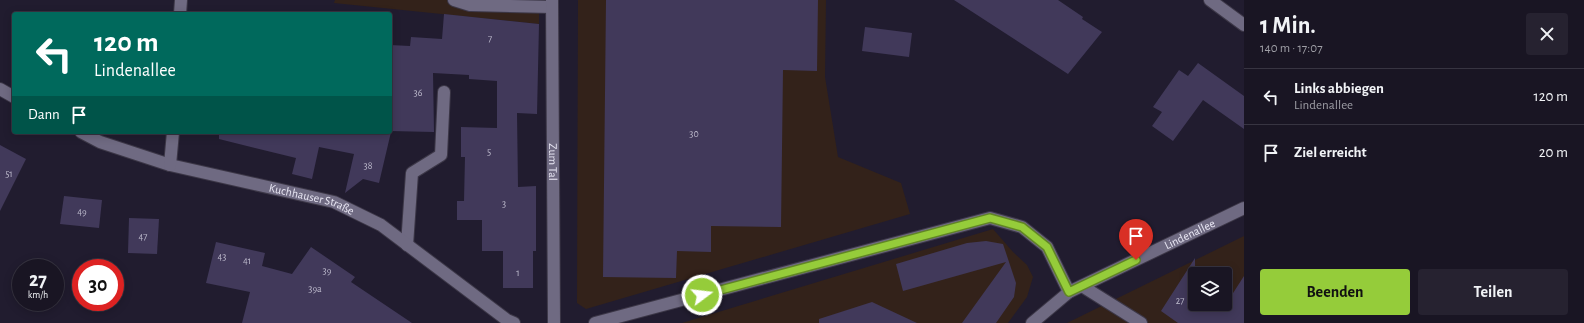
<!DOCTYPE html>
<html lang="de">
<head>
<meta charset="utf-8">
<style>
  :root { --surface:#191523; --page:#262230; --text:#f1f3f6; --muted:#9f9fa6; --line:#373441; --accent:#95cc3a }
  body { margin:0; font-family:"Alegreya Sans",sans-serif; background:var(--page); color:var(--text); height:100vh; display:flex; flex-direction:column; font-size:15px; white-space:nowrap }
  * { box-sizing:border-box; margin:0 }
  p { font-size:13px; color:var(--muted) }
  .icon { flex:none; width:22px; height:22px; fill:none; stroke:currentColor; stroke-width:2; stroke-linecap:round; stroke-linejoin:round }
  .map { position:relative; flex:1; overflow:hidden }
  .side { display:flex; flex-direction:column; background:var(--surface); width:340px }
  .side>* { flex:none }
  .guide { position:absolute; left:12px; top:12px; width:380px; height:122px; border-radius:4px; box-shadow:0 2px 10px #0003,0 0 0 1px var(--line); background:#00695c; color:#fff; overflow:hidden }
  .controls { position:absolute; left:1188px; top:267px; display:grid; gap:8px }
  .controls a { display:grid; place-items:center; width:44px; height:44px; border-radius:4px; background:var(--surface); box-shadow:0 2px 10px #0003,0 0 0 1px var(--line); font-size:20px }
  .speed { position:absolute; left:12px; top:259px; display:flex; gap:8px; font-size:20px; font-weight:700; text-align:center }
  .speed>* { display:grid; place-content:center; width:52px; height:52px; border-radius:50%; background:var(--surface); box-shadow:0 2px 10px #0003,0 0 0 1px var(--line); line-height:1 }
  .speed small { font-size:10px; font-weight:400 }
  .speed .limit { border:6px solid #d22; background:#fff; color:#111 }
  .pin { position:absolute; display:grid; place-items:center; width:34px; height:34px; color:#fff; margin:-41px -17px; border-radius:50% 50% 50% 0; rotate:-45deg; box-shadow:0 0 4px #0007 }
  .pin .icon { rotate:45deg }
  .me { position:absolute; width:44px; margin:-22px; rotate:75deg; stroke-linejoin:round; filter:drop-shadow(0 0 3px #0008) }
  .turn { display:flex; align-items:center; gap:14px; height:84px; padding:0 16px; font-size:18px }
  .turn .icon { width:52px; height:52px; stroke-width:2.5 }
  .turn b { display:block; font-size:28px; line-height:34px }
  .then { display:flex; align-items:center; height:38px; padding:0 16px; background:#0003; gap:8px; font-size:15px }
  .round { display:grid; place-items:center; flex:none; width:42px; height:42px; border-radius:4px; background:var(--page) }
  .summary { display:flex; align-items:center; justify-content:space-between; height:68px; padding:0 16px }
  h1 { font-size:24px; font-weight:700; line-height:30px }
  .primary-button { display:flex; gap:8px; margin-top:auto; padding:8px 16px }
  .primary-button a { flex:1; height:46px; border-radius:4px; background:var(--accent); color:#111; font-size:16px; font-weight:700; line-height:46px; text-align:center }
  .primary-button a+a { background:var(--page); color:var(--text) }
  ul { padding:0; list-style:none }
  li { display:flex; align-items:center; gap:12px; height:56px; padding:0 16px; border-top:1px solid var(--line) }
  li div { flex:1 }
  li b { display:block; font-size:15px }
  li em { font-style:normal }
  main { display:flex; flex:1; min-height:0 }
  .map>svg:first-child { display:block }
  .commercial { fill:#33221a; fill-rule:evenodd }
  .building { fill:#41395a }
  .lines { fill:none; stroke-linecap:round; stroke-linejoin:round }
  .service-casing { stroke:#3c3747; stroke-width:14 }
  .minor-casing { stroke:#3c3747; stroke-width:14 }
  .tertiary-casing { stroke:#3c3747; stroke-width:14 }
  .service { stroke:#6f6a82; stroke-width:12 }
  .minor { stroke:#6f6a82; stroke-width:12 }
  .tertiary { stroke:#6f6a82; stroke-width:12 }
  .route-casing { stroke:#618526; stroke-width:10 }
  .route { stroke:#95cc3a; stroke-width:7 }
  .labels { text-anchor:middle; stroke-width:3; stroke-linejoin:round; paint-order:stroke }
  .number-label { font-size:10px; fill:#bebbcd }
  .street-label { font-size:12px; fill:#e8e6f3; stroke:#171325 }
</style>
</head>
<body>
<main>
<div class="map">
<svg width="1244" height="323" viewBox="0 0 1244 323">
  <rect width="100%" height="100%" fill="#211c2f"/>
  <g class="commercial">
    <path d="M335 0H539V24L334 3Z"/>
    <path d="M578 0H826L825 77 838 157 901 183 910 214 586 309 577 303Z"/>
    <path d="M993 229 1013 252 1027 265 1033 277 1027 297 1008 323H682Z"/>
    <path d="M1244 236V323H1067ZM1195 274H1225V304H1195Z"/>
  </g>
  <g class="building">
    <path d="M606 0H818L817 71 783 70 781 227 711 226V252L677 251 676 278 603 277Z"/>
    <path d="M954 0H1058L1083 17 1082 19 1102 32 1068 74Z"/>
    <path d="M444 14 539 24 537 114 517 113 518 187 536 186V251H533V288H503V251H482V220H457V201H464L465 157H461V127L497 128V81L469 79V75L433 73 434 132 390 131V45L410 46 411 37 442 39Z"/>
    <path d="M865 27 912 33 909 57 862 51Z"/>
    <path d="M1198 63 1244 96V129L1203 100 1173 141 1152 126 1162 112 1153 107 1179 70 1188 76Z"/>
    <path d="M219 132H391L379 183 363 179 345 193 354 154 319 147 312 179 292 174 296 158 219 139Z"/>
    <path d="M0 145 26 159 0 211Z"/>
    <path d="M64 196 102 200 99 228 60 224Z"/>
    <path d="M129 218 159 219 157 254 128 253Z"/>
    <path d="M986 241 1003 244 1016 283 1014 297 996 323H962L1006 262 903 291 896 264 967 243Z"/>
    <path d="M216 242 265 253 262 266 292 274 311 247 355 277 351 282 412 323H242L250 292 206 283Z"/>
    <path d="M1195 258V304H1226L1244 276V323H1178L1161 311Z"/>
    <path d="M872 302 917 323H819V319Z"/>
  </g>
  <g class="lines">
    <defs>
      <g id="service">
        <path d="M454 0 470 5 552 7"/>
        <path d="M407 245 412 173 441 155 444 92"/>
        <path d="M1082 286 1141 323"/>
      </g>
      <g id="minor">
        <path id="s1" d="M552 0 554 323"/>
        <path d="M1210 0 1244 25"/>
        <path d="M180 14 181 0"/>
        <path d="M0 89 14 97"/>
        <path id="s2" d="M81 132 100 142 170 165 334 202 381 225 507 320 514 323"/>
        <path d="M170 165 173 132"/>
        <path d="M595 323 990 218 1022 227 1047 247 1069 292"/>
      </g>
      <g id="tertiary">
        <path id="s3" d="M1032 323 1069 292 1244 208"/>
      </g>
    </defs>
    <use href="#service" class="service-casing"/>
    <use href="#minor" class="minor-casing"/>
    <use href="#tertiary" class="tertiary-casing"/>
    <use href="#service" class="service"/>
    <use href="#minor" class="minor"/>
    <use href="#tertiary" class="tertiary"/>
  </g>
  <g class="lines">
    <defs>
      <path id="route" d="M702 295 990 218 1022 227 1047 247 1069 292 1136 260"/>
    </defs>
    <use href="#route" class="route-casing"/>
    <use href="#route" class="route"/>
  </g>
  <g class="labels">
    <g class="number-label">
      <text x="490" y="42">7</text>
      <text x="418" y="96">36</text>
      <text x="694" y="137">30</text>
      <text x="489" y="155">5</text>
      <text x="368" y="169">38</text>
      <text x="9" y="177">51</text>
      <text x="504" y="207">3</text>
      <text x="82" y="215">49</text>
      <text x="143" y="240">47</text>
      <text x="222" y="260">43</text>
      <text x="247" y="264">41</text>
      <text x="327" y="274">39</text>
      <text x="518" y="276">1</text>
      <text x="315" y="292">39a</text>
      <text x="1180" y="304">27</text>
    </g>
    <g class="street-label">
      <text dy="4" stroke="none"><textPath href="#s1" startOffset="162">Zum Tal</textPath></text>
      <text dy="4" stroke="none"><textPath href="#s2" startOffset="241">Kuchhauser Straße</textPath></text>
      <text dy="4" stroke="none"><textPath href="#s3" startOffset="182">Lindenallee</textPath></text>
    </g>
  </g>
</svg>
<div class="controls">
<a><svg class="icon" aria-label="layers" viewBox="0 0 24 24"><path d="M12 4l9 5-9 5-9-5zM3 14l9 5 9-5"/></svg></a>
</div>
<div class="speed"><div>27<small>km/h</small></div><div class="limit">30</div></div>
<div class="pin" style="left:1136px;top:260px;background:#d93025"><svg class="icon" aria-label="arrive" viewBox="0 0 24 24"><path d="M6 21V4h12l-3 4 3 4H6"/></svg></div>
<svg class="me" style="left:702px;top:295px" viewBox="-20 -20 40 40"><circle r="17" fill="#95cc3a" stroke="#fff" stroke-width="3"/><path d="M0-11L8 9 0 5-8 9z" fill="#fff"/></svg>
<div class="guide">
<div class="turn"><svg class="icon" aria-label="left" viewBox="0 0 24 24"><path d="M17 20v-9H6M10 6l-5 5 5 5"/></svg><div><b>120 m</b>Lindenallee</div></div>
<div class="then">Dann<svg class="icon" aria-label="arrive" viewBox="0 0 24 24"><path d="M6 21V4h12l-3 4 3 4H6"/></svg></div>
</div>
</div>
<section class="side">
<div class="summary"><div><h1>1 Min.</h1><p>140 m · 17:07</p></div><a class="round"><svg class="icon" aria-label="close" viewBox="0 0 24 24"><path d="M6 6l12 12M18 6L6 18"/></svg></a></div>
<ul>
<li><svg class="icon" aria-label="left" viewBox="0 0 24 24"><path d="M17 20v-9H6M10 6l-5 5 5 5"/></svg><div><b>Links abbiegen</b><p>Lindenallee</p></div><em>120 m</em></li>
<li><svg class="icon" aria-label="arrive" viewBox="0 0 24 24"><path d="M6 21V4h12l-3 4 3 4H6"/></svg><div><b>Ziel erreicht</b></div><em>20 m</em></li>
</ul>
<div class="primary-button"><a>Beenden</a><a>Teilen</a></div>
</section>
</main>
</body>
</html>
